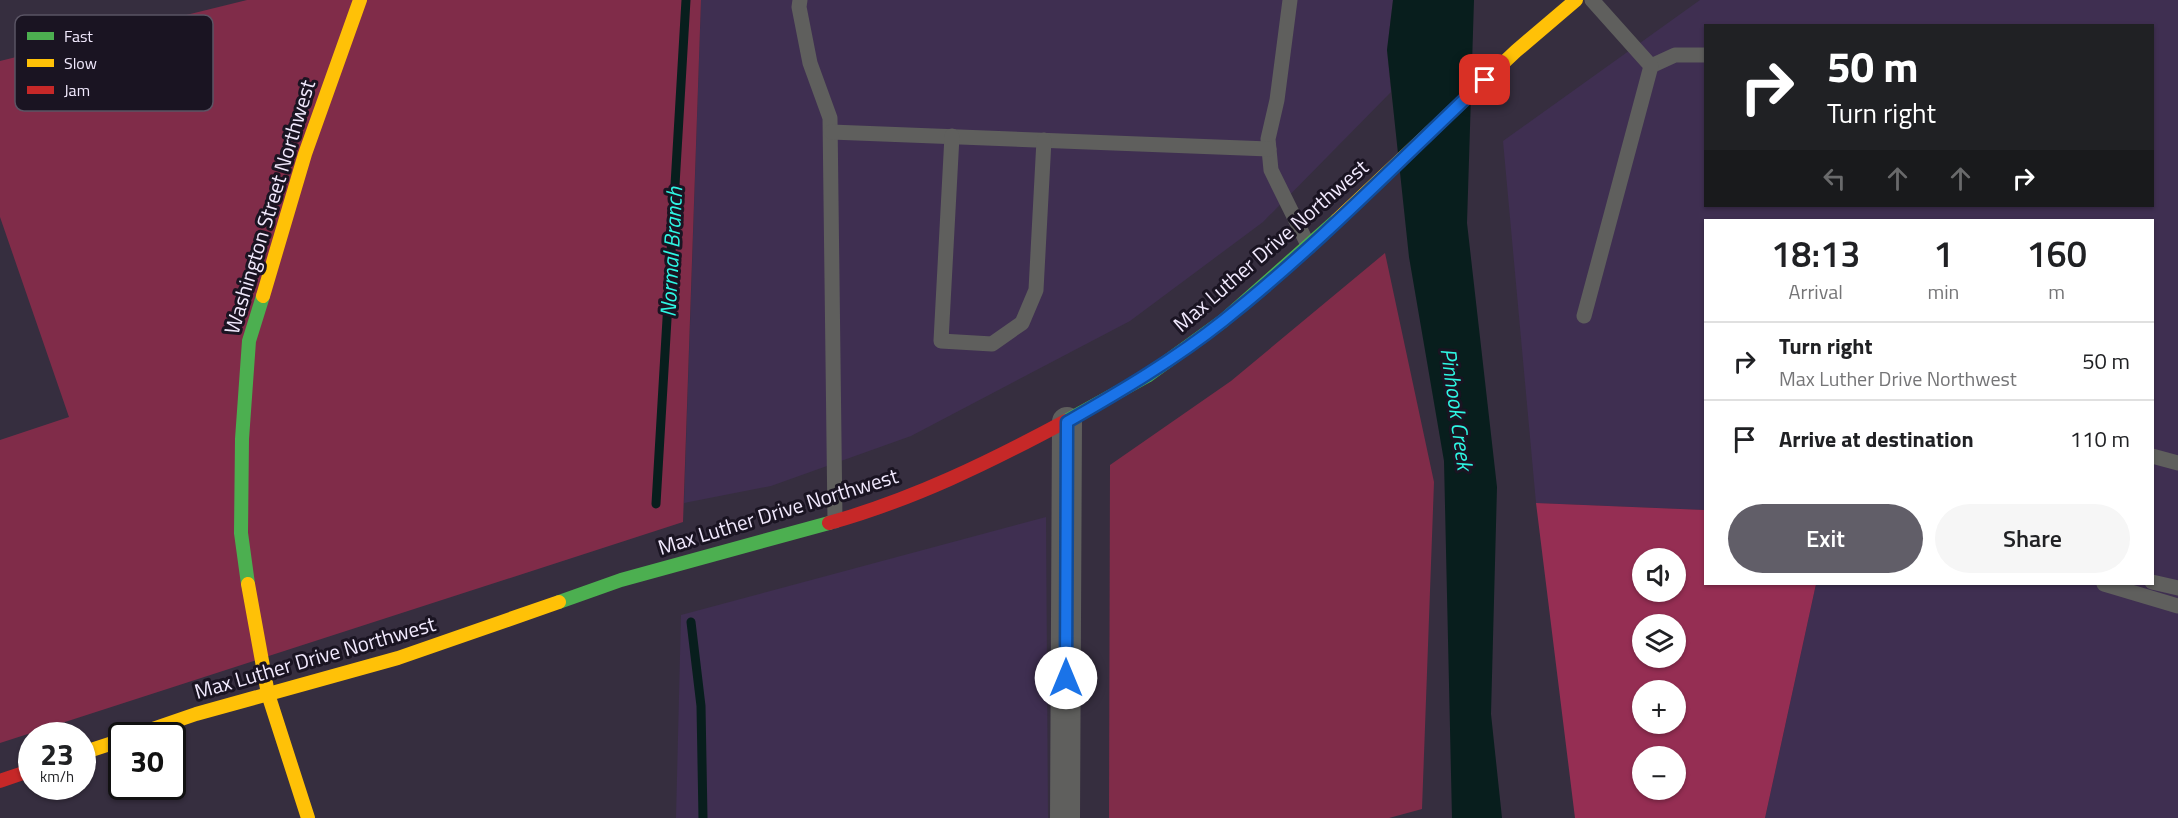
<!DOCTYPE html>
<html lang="en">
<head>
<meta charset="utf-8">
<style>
  :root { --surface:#fff; --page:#f6f6f6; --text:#202124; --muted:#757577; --line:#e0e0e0; --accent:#615e68 }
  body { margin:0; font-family:"Titillium Web",sans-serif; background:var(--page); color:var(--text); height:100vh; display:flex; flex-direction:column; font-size:22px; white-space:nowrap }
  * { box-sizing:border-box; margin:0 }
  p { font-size:20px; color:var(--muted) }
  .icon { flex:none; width:33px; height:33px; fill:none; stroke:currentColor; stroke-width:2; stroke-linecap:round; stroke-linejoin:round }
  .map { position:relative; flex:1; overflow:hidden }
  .sheet { position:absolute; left:1704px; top:219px; width:450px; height:366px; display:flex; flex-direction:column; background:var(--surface); border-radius:0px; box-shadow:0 2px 4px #0004 }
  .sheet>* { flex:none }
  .guide { position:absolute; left:1704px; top:24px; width:450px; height:183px; border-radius:0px; box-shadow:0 2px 4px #0004; background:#202124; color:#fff; overflow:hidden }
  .buttons { position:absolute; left:1632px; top:548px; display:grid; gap:12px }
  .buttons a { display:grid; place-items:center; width:54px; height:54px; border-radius:50%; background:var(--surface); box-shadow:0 2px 4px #0004; font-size:30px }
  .speed { position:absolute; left:18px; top:722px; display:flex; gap:12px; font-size:30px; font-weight:700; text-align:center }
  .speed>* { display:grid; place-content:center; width:78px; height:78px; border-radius:50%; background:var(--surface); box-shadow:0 2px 4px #0004; line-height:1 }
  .speed small { font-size:15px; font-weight:400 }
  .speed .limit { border:3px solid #111; border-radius:9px; background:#fff; color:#111 }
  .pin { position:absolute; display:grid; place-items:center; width:51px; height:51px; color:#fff; margin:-26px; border-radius:12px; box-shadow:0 3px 9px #0006 }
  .me { position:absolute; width:66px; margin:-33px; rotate:0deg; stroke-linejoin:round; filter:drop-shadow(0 0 4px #0008) }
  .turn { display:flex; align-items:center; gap:21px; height:126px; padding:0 24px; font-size:27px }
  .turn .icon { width:78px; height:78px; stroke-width:2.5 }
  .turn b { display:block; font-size:42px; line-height:51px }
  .lanes { display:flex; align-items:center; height:57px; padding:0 24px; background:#0003; justify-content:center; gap:30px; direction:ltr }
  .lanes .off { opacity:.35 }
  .eta { display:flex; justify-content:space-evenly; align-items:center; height:102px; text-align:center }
  .eta b { font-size:36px; font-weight:600; line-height:42px }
  .primary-button { display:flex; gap:12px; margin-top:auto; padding:12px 24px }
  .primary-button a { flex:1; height:69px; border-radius:36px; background:var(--accent); color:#fff; font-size:24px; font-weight:600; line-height:69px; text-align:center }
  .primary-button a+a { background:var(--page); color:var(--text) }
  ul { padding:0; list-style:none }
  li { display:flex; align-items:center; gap:18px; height:78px; padding:0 24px; border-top:2px solid var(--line) }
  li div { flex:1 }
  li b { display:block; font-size:22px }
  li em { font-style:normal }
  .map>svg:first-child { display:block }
  .built { fill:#3f2f51; fill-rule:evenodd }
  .green { fill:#802c49 }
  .forest { fill:#952e53; fill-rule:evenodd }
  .water { fill:#081e1d }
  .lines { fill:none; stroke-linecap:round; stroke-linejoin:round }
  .stream { stroke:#081e1d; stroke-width:9 }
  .lane { stroke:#5f5f5d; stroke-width:15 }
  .street { stroke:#5f5f5d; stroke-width:30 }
  .fast { stroke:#4caf50; stroke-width:14 }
  .slow { stroke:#ffc107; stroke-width:14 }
  .jam { stroke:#c62828; stroke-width:14 }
  .route-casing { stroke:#114b97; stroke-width:15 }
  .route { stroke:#1a73e8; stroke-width:10 }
  .labels { text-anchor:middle; stroke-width:6; stroke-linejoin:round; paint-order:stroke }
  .street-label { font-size:21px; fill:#f1e9fd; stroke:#1a1422 }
  .water-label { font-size:22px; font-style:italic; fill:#2ef7e4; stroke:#1a1422 }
  .key { fill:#1a1422; stroke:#5a5464; stroke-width:1.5 }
  .key-label { font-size:16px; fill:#f1e9fd }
</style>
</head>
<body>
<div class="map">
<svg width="2178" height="818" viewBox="0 0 2178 818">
  <rect width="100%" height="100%" fill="#362e3f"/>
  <g class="built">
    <path d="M701 0H1393L1387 50 1391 92 1263 222 1130 321 911 436 771 486 684 503Z"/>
    <path d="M1700 0H2178V818H1765L1816 584H2152V220H1706L1705 510 1536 503 1503 141ZM1706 26H2152V206H1706Z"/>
    <path d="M1046 517 1048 818H676L681 615Z"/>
  </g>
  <g class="green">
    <path d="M247 0H701L683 522 0 743V440L69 417 0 217V61Z"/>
    <path d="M1385 253 1434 482 1422 809 1389 818H1109L1110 465 1231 381Z"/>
  </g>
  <path class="forest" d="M1536 503 1705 510 1706 584H1816L1765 818H1575ZM1642 558H1676V591H1642ZM1642 624H1676V657H1642ZM1642 690H1676V723H1642ZM1642 756H1676V789H1642Z"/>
  <path class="water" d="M1393 0H1474L1467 223 1497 487 1491 714 1502 818H1452L1444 461 1409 257 1387 50Z"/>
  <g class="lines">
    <g class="stream">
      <path d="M656 504 686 0"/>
      <path d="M691 622 701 706 703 818"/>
    </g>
    <g class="lane">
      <path d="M800 0 799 7 810 63 830 118 835 521"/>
      <path d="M1290 0 1277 100 1268 139 1271 170 1309 247"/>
      <path d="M1651 66 1675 55H1706"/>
      <path d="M831 132 1269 149"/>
      <path d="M952 136 941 341 992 344 1022 323 1036 290 1044 140"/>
      <path d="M1584 316 1651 66 1592 0"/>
      <path d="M2152 456 2178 463"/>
      <path d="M2152 582 2178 588"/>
      <path d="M2104 584 2178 606"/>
    </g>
    <path class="street" d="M1065 818 1067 422"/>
    <g class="fast">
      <path d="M1066 421 1147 376 1223 321 1337 220"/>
      <path d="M248 584 241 533 242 439 249 341 263 296"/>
      <path d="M559 602 621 580 829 523"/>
    </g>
    <g class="slow">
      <path d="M1337 220 1516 51 1576 0"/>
      <path d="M263 296 305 154 360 0"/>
      <path d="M248 584 268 694 308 818"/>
      <path d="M135 735 196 714 398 658 559 602"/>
      <path d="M82 753 122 740"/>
    </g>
    <g class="jam">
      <path d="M829 523C912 500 990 462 1066 421"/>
      <path d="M0 781 32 770"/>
    </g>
  </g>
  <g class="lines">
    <defs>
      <path id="route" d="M1066 678 1067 422C1121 391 1174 360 1223 321 1316 247 1399 161 1485 80"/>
    </defs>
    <use href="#route" class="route-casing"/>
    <use href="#route" class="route"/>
  </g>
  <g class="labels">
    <g class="street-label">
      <text transform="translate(270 207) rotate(-73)" y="7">Washington Street Northwest</text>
      <text transform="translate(1271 246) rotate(-41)" y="7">Max Luther Drive Northwest</text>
      <text transform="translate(778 512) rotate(-17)" y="7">Max Luther Drive Northwest</text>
      <text transform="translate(315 658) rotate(-16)" y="7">Max Luther Drive Northwest</text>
    </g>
    <g class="water-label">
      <text transform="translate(671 252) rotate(-87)" y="8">Normal Branch</text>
      <text transform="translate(1457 409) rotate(82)" y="8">Pinhook Creek</text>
    </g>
  </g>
  <rect x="15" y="15" width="198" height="96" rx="9" class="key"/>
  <rect x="27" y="32" width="27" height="8" fill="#4caf50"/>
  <rect x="27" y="59" width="27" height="8" fill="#ffc107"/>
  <rect x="27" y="86" width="27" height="8" fill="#c62828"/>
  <g class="key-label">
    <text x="64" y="42">Fast</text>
    <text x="64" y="69">Slow</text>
    <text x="64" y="96">Jam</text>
  </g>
</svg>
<div class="buttons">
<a><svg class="icon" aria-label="sound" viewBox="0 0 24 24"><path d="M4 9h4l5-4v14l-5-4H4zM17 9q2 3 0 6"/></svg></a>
<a><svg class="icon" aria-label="layers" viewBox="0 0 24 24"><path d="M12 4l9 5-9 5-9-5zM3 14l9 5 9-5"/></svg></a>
<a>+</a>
<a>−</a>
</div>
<div class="speed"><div>23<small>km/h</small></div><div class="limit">30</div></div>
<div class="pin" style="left:1485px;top:80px;background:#d93025"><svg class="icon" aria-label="arrive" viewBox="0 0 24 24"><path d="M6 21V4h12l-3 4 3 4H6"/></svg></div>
<svg class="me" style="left:1066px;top:678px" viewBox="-20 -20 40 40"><circle r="19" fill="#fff"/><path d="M0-13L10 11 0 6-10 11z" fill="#1a73e8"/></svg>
<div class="guide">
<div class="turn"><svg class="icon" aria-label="right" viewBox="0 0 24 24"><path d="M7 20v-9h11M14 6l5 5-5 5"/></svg><div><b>50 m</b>Turn right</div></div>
<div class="lanes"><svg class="icon off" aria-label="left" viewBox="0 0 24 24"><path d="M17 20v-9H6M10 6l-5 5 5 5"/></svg><svg class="icon off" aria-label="ahead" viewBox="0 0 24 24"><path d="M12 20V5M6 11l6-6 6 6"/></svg><svg class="icon off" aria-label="ahead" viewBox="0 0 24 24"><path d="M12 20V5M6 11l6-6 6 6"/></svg><svg class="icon" aria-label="right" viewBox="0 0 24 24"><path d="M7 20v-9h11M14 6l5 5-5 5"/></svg></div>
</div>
<section class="sheet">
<div class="eta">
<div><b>18:13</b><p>Arrival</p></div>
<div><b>1</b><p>min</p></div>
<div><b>160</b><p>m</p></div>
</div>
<ul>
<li><svg class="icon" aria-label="right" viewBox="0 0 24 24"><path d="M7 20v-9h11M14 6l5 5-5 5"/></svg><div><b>Turn right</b><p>Max Luther Drive Northwest</p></div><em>50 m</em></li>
<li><svg class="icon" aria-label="arrive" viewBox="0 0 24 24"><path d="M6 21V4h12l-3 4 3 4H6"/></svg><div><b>Arrive at destination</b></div><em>110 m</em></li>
</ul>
<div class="primary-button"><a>Exit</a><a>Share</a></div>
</section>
</div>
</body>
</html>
